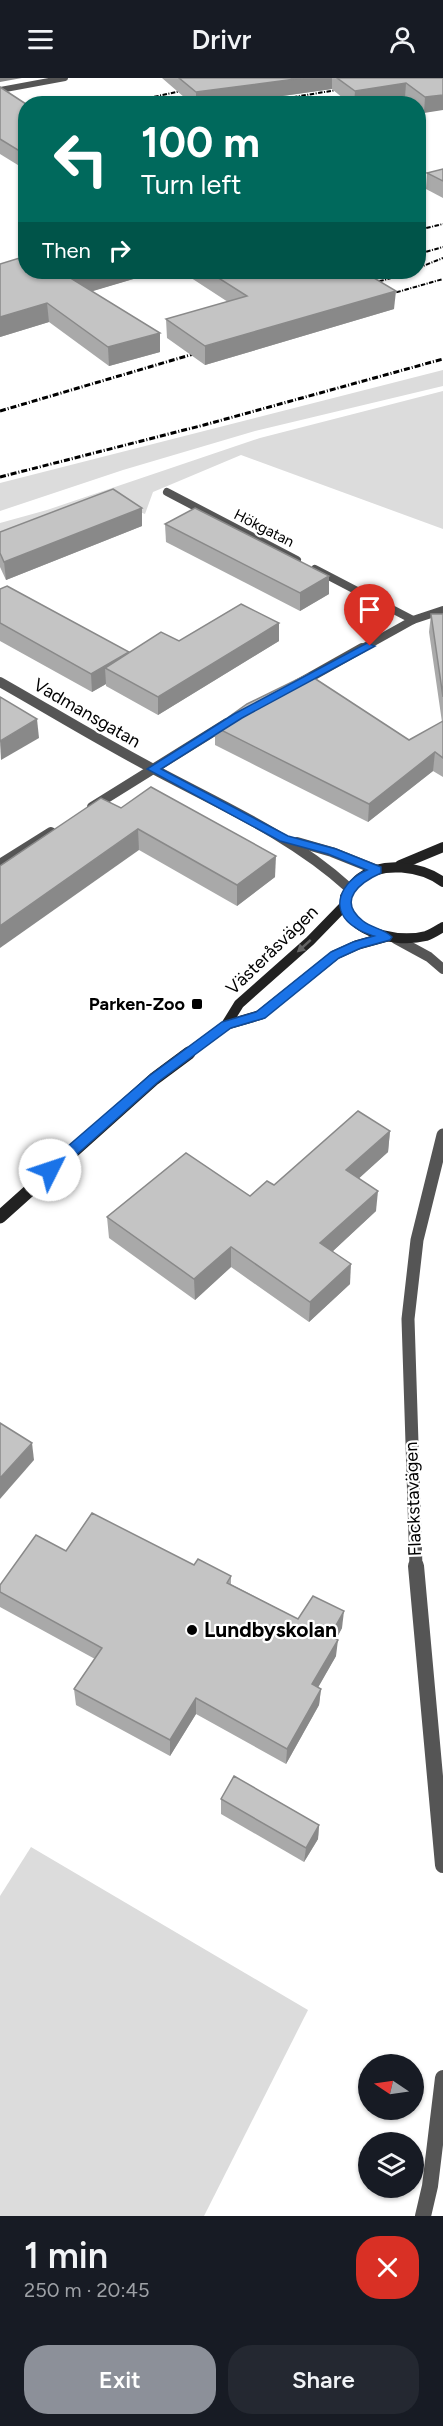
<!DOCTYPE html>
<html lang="en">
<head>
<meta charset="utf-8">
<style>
  :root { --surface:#171b24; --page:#242831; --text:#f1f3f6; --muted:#9ea1a6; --accent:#8c9099 }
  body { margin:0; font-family:Figtree,sans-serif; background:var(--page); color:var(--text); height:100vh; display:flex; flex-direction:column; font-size:22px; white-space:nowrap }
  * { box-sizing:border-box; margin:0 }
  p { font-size:20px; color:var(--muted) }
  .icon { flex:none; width:33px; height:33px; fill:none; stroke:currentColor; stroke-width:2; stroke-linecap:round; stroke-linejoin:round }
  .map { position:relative; height:2138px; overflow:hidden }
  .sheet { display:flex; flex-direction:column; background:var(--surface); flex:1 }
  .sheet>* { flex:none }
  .guide { position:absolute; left:18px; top:18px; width:408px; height:183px; border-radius:24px; box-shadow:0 2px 4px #0004; background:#00695c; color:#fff; overflow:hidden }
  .needle { width:39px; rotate:283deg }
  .buttons { position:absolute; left:358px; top:1976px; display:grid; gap:12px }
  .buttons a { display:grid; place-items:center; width:66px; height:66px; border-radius:50%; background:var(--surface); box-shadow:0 2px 4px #0004; font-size:30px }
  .pin { position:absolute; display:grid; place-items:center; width:51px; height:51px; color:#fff; margin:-62px -26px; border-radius:50% 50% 50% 0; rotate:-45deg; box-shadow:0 0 6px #0007 }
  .pin .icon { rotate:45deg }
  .me { position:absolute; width:66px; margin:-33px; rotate:49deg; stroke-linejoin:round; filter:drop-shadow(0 0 4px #0008) }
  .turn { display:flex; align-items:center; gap:21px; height:126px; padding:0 24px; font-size:27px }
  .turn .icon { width:78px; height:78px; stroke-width:2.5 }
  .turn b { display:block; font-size:42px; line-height:51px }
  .then { display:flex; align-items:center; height:57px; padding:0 24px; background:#0003; gap:12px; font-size:22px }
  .round { display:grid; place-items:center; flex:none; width:63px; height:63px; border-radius:24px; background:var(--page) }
  .overview { display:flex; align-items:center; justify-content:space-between; height:102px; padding:0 24px }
  h1 { font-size:36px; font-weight:600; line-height:45px }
  .primary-button { display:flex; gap:12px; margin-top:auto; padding:12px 24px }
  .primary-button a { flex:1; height:69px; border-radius:24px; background:var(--accent); color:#fff; font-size:24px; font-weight:600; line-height:69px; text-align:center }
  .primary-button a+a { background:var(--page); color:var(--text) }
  header { display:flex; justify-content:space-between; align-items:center; height:78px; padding:0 24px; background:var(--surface); font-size:27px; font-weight:600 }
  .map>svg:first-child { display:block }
  .green { fill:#dcdcdc }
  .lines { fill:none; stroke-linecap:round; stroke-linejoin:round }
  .street-far4 { stroke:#555; stroke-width:6 }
  .street-far3 { stroke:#555; stroke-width:8 }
  .street-far2 { stroke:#555; stroke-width:10 }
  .street-far1 { stroke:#555; stroke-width:13 }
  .street { stroke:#555; stroke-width:16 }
  .secondary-far1 { stroke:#222; stroke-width:10 }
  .secondary { stroke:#222; stroke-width:13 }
  .rail-far1 { stroke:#000; stroke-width:2; stroke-dasharray:4.5 1.5 1 1.5; stroke-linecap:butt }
  .rail { stroke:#000; stroke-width:3; stroke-dasharray:6 2 1 2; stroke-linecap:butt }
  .wall { fill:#a9a9a9 }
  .shaded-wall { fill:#898989 }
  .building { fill:#c4c4c4; stroke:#898989; stroke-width:1.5 }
  .oneway { fill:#646464 }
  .route { fill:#1a73e8; stroke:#114b97; stroke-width:1.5 }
  .poi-dot { fill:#000; stroke:#fff; stroke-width:2 }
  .labels { text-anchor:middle; stroke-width:4.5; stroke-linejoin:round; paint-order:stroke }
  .far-street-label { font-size:15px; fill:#000; stroke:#fff }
  .street-label { font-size:18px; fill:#000; stroke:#fff }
  .poi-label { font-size:18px; font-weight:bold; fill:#000; stroke:#fff; text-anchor:end }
  .near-poi-label { font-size:21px; font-weight:bold; fill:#000; stroke:#fff; text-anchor:start }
</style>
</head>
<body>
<header><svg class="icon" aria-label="menu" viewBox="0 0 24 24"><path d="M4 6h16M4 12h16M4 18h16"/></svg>Drivr<svg class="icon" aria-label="person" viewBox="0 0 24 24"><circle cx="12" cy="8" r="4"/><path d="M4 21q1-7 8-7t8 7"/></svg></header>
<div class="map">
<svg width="443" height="2138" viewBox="0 0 443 2138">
  <rect width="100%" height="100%" fill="#fff"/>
  <g class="green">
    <path d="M443 292V308L255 353 123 392 0 433V405Z"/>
    <path d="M443 313V451L241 377 153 414 145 436 108 421 0 464V445L47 432 260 360Z"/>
    <path d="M31 1769 308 1932 204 2138H0V1818Z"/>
  </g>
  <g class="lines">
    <path class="street-far4" d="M0 12 65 0"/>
    <g class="street-far3">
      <path d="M167 414 297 482"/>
      <path d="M315 491 413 542"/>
      <path d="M359 572 413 542 443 532"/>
    </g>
    <g class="street-far2">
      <path d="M0 604C53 634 105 666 159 694 225 729 293 759 349 810"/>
      <path d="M298 606 362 570"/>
      <path d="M92 729 227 645"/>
      <path d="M297 764 332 774 377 792"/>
      <path d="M0 786 51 754"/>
      <path d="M396 861 429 879 443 891"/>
    </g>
    <path class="street-far1" d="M416 1489 408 1241 417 1162 443 1057"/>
    <g class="street">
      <path d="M416 1488 443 1787"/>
      <path d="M423 2138 430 2108 443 2000"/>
    </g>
    <g class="secondary-far1">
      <path d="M400 787 443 769"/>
      <path d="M443 804C421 788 383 783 360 800 353 805 350 812 345 819 346 823 345 829 347 833 360 858 402 864 426 858 432 856 438 852 443 849"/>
      <path d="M226 947 239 926 310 863 346 826"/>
      <path d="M187 976 226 947 260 937 335 877 357 867 386 859"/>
    </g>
    <path class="secondary" d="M0 1139 154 1001 189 975"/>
    <g class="rail-far1">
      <path d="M121 26 195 10"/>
      <path d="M179 26 190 24"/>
      <path d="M251 26 349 10"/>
      <path d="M333 26 347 23"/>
      <path d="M383 26 406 22"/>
      <path d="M418 152 443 146"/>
      <path d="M418 176 443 169"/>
      <path d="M418 190 443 180"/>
      <path d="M363 208 412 194"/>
      <path d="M380 219 443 201"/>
    </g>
    <g class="rail">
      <path d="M0 333 207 272"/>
      <path d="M0 399 204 347 443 281"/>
    </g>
  </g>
  <g class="wall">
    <path d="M162 0H443L424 35 418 31V26H412L405 20 372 26H350L332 11 225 26H192Z"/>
    <path d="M0 9 26 26V92L0 76Z"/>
    <path d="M443 91V120L426 111 427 95Z"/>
    <path d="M0 186 26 194H157L92 213 160 274 109 288 49 244 0 259Z"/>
    <path d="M182 194H364L394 231 205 287 167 260 166 241 228 224Z"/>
    <path d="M165 446 329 498V516L300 533 166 464Z"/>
    <path d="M142 448 6 502 0 489V454Z"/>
    <path d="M0 511 129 575 179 563 279 545V563L158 637 106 608V606L92 614 0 563Z"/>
    <path d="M431 536H443V699L433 693 368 744 215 667V649L409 662 442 644 429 554Z"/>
    <path d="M121 730 275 799 237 828 139 772Z"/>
    <path d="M390 1053 388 1074 359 1100 376 1133 333 1173 350 1206 309 1244 231 1189 195 1222 109 1160 107 1139 250 1118Z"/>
    <path d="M66 1473 194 1487 231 1498V1506L298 1541 342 1550 336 1561V1578L318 1609 321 1611 319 1627 286 1686 196 1636 170 1678 76 1627 74 1611 95 1581 0 1529V1507Z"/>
    <path d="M221 1721 319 1747 318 1761 304 1784 221 1736Z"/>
  </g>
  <g class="shaded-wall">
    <path d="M0 0H22L0 4Z"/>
    <path d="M303 0H332V11L225 26H196V14Z"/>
    <path d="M406 5 405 20 372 26H354L355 13Z"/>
    <path d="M443 17V32L424 35 425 19Z"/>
    <path d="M96 194H157L73 219 72 201Z"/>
    <path d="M396 213 394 231 205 287V268Z"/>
    <path d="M47 225 49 244 0 259V239Z"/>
    <path d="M160 255V274L109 288 108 269Z"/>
    <path d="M142 430V448L6 502 4 484Z"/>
    <path d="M329 498V516L300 533V515Z"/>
    <path d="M279 545V563L158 637V619Z"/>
    <path d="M129 574 130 592 105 590 106 606 92 614 91 596Z"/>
    <path d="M37 641 39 660 1 682 0 663Z"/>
    <path d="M435 674 433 693 368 744 369 726Z"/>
    <path d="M138 751 139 772 0 870V848Z"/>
    <path d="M276 778 275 799 237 828V807Z"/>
    <path d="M390 1053 388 1074 345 1113 346 1092Z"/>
    <path d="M378 1113 376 1133 319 1186 320 1165Z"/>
    <path d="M231 1169V1189L195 1222 194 1201Z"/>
    <path d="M351 1186 350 1206 309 1244 310 1224Z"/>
    <path d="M32 1365 34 1382 0 1421V1400Z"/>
    <path d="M344 1533 342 1550 329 1574 330 1558Z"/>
    <path d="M338 1562 336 1578 311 1622 312 1606Z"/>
    <path d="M321 1611 319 1627 286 1686 287 1671Z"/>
    <path d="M196 1620V1636L170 1678V1662Z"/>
    <path d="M319 1747 318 1761 304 1784 306 1770Z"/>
  </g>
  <g class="building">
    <path d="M179 0H303L196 14Z"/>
    <path d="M337 0H443V17L425 19 406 5 355 13Z"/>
    <path d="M0 9 26 26V77L0 61Z"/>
    <path d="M443 91V103L427 95Z"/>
    <path d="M26 178V194H96L72 201 160 255 108 269 47 225 0 239V186Z"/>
    <path d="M209 194H364L396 213 205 268 166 241 247 218Z"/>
    <path d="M113 411 142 430 4 484 0 475V454Z"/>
    <path d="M195 430 329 498 300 515 165 446Z"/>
    <path d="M7 508 129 574 91 596 0 545V511Z"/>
    <path d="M241 526 279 545 158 619 105 590 161 554 179 563Z"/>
    <path d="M431 536H443V619Z"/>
    <path d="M308 596 409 662 443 643V680L435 674 369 726 215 649 247 626Z"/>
    <path d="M0 619 37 641 0 663Z"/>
    <path d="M151 709 276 778 237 807 138 751 0 848V788L101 720 121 730Z"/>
    <path d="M358 1033 390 1053 346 1092 378 1113 320 1165 351 1186 310 1224 231 1169 194 1201 107 1139 186 1075 250 1118 267 1103 274 1107Z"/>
    <path d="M0 1345 32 1365 0 1400Z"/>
    <path d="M92 1435 194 1487 198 1481 231 1498 227 1505 298 1541 313 1518 344 1533 330 1558 338 1562 312 1606 321 1611 287 1671 196 1620 170 1662 74 1611 102 1570 0 1514V1507L36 1457 66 1473Z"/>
    <path d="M234 1698 319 1747 306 1770 221 1721Z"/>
  </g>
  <defs><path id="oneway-solid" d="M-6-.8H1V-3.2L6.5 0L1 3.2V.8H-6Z" transform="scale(1.5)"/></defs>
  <use class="oneway" href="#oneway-solid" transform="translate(304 868) rotate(138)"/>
  <path class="route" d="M367 565 375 568 242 640 161 691 288 758 336 771 381 789V795C361 804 336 822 363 843 371 850 385 851 392 859L390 862 361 870 339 880 265 940 231 950 158 1004 55 1096H45L43 1092 45 1088 149 998 222 944 256 934 331 874 353 864 374 858C368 856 361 854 356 850 327 832 341 803 367 792L328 776 280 763 147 691 234 636Z"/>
  <g class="poi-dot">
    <rect x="191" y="920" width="12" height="12" rx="3"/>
    <circle cx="192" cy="1552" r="6"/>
  </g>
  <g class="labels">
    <g class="far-street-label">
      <text transform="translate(264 450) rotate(27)" y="5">Hökgatan</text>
    </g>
    <g class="street-label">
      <text transform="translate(87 635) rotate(30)" y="6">Vadmansgatan</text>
      <text transform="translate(272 872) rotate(-44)" y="6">Västeråsvägen</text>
      <text transform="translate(413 1421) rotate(-92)" y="6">Flackstavägen</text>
    </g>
    <g class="poi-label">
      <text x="185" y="932">Parken-Zoo</text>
    </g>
    <g class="near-poi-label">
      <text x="204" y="1559">Lundbyskolan</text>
    </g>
  </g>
</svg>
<div class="buttons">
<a><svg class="needle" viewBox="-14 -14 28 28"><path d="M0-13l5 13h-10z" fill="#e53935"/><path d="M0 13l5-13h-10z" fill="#9ea1a6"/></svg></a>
<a><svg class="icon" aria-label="layers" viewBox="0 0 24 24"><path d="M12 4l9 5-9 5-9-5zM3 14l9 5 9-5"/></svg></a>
</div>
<div class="pin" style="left:370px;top:568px;background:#d93025"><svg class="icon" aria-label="arrive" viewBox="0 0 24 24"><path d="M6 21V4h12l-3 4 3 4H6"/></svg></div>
<svg class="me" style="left:50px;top:1092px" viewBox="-20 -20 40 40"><circle r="19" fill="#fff"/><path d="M0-13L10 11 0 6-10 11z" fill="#1a73e8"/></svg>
<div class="guide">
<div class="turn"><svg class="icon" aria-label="left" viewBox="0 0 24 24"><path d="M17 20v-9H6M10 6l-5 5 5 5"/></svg><div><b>100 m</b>Turn left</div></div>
<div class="then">Then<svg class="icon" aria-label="right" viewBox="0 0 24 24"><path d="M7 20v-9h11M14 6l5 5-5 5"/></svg></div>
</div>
</div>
<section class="sheet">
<div class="overview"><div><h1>1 min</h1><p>250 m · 20:45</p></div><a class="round" style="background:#d93025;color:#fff"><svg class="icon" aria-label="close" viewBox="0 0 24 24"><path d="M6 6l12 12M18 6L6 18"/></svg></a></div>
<div class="primary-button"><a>Exit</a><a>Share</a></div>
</section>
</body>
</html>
